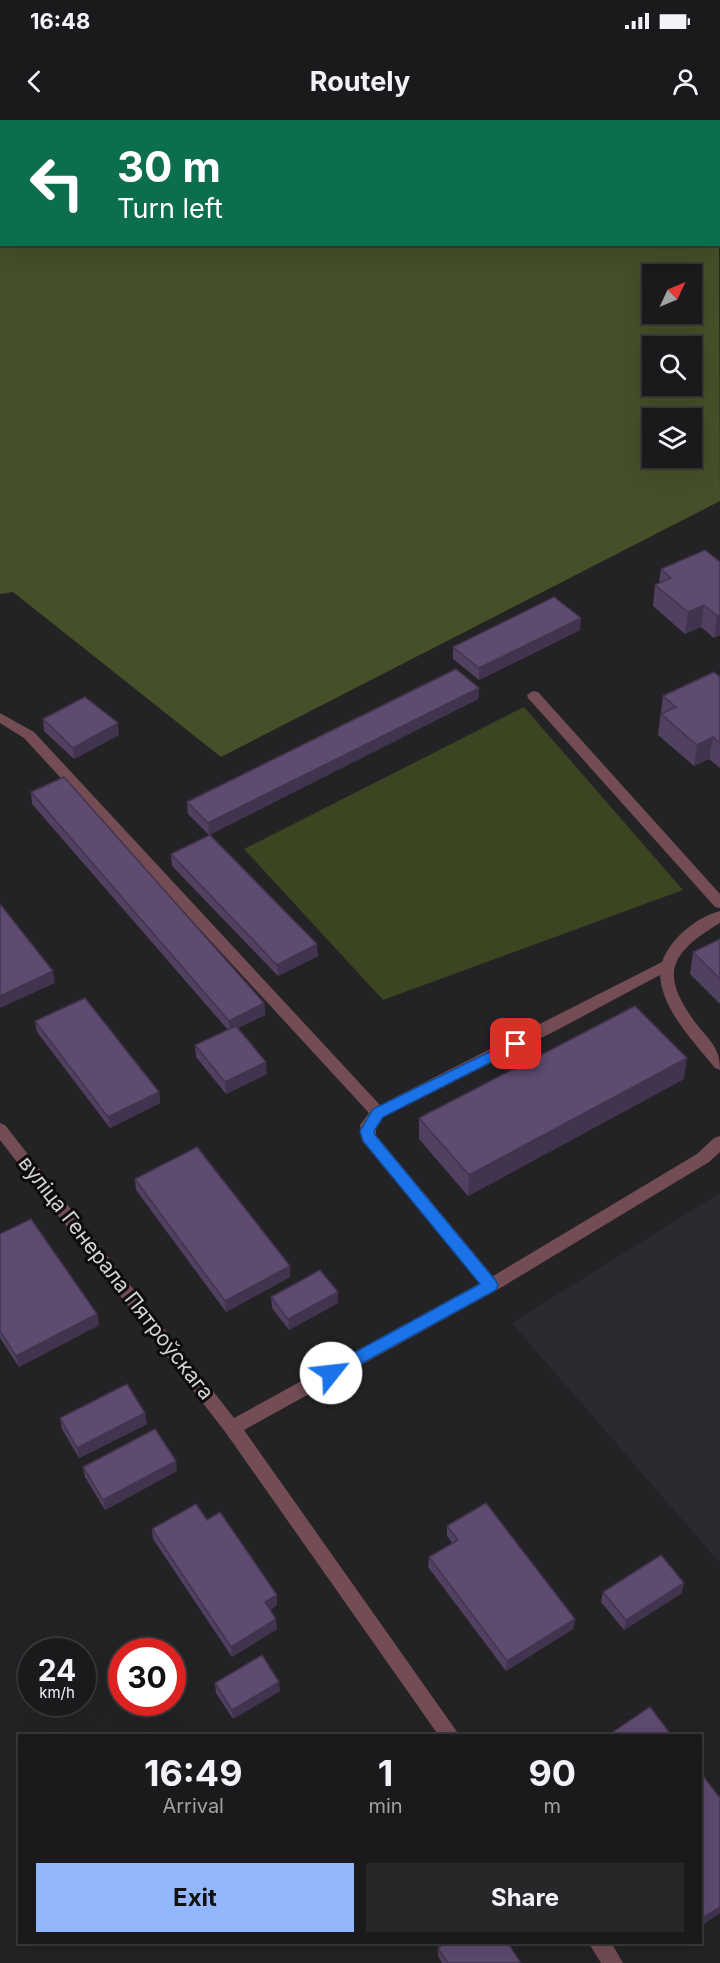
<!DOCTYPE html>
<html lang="en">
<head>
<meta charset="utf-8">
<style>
  :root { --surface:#1a1a1c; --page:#272729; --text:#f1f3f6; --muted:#9fa1a3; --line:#38383b; --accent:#93b7fd }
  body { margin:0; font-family:Inter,sans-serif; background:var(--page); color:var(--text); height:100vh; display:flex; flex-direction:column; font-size:22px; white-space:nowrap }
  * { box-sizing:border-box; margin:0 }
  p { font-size:20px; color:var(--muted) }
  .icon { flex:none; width:33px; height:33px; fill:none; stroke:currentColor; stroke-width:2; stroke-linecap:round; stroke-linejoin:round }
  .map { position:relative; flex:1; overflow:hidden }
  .sheet { position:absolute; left:18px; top:1614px; width:684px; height:210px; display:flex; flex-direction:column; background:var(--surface); border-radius:0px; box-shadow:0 6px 24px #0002,0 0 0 2px var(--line) }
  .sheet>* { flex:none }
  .top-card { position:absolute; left:0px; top:0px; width:720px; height:126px; box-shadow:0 6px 24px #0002,0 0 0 2px var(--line); background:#0b6e4f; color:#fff; overflow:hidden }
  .needle { width:39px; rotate:46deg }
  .controls { position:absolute; left:642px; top:144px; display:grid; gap:12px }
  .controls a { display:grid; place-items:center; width:60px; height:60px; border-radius:0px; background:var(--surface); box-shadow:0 6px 24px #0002,0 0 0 2px var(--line); font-size:30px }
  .speed { position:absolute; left:18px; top:1518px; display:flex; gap:12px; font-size:30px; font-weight:700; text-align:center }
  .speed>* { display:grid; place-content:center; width:78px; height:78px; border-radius:50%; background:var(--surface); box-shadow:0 6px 24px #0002,0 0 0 2px var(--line); line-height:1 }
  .speed small { font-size:15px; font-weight:400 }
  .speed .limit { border:9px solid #d22; background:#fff; color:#111 }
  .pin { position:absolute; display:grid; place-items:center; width:51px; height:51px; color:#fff; margin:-26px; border-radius:12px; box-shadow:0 3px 9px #0006 }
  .me { position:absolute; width:66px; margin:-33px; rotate:61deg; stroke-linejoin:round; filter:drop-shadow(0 0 4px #0008) }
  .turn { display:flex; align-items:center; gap:21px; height:126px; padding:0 18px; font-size:27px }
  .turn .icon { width:78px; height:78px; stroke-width:2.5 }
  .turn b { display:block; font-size:42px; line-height:51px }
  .eta { display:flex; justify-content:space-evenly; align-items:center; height:102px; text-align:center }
  .eta b { font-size:36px; font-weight:700; line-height:42px }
  .action { display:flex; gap:12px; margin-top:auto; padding:12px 18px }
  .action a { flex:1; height:69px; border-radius:0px; background:var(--accent); color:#111; font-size:24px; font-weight:700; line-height:69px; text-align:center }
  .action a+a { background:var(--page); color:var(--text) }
  .status { display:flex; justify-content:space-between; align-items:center; height:42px; padding:0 30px; background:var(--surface); direction:ltr }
  .status svg { height:16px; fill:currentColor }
  header { display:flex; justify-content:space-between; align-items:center; height:78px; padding:0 18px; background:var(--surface); font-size:27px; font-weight:700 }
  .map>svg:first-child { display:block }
  .built { fill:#2d2931 }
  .green { fill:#3b4521 }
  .forest { fill:#454f28; fill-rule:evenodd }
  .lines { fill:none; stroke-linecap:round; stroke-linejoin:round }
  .minor { fill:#734c54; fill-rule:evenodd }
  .wall { fill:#51405f }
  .shaded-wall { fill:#42344e }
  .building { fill:#5e4b6f; stroke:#42344e; stroke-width:1.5 }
  .route { fill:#1a73e8; stroke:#114b97; stroke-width:1.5 }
  .labels { text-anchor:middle; stroke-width:6; stroke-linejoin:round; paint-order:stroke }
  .street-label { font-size:21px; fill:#d3d2d4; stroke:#0c0c0d }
</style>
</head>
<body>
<div class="status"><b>16:48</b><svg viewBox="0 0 49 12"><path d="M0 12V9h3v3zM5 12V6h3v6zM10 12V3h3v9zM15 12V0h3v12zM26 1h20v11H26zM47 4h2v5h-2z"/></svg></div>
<header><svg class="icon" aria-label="back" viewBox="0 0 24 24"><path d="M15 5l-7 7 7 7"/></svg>Routely<svg class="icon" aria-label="person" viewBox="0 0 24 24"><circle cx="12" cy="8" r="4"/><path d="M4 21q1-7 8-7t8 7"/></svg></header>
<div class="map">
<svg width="720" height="1843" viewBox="0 0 720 1843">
  <rect width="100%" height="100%" fill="#232225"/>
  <path class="built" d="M720 1073V1443L512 1203Z"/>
  <path class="green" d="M524 587 683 770 383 880 244 729Z"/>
  <path class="forest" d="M0 32 2 124H718L719 116 720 381 221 637 13 472 0 474ZM652 154H692V194H652ZM652 226H692V266H652ZM652 298H692V338H652Z"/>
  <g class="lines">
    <g class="minor">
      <path d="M533 571 538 572 720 774V788L715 787 528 578 527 575Z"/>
      <path d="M0 593 34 612 380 985 662 842C671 818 695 798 720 791V803C668 834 659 855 698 906 711 922 720 928 720 950L715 948C694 922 662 890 660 855L561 908 383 997 376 1007V1015L493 1156 697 1034 714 1018 720 1016V1032L709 1042 497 1170 244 1310 460 1616H439L226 1313 0 1020V1003L5 1005 234 1298 480 1163 362 1021 360 1005 369 993 24 618 0 603Z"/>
      <path d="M588 1822H611L623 1843H601Z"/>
    </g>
  </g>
  <g class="wall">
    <path d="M720 442V515L714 518 701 507 685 514 653 486 655 465 659 463 661 449Z"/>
    <path d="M580 510 479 560 453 539V527Z"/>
    <path d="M720 557V648L709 639 694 646 658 615 663 576Z"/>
    <path d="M479 568 478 579 209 715 188 694 187 682Z"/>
    <path d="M43 599 119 615 74 639 44 611Z"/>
    <path d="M31 672 264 883 265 895 238 908 267 954 226 974 196 937 195 925 228 910 32 684Z"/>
    <path d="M171 734 318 836 278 856 172 746Z"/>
    <path d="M720 819V884L690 854 693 832Z"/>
    <path d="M35 901 159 972 160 983 110 1008 37 912Z"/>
    <path d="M539 936 684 959 468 1076 419 1019V998L521 945 522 937Z"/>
    <path d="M135 1059 290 1146V1157L226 1192 136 1070Z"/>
    <path d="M0 1114 97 1194 99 1205 19 1247 0 1218Z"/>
    <path d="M271 1177 338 1183 289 1210 272 1188Z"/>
    <path d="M60 1298 147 1304 79 1338 62 1309Z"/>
    <path d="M83 1347 177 1351 105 1390 85 1357Z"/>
    <path d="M207 1400 277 1485 270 1490 277 1509 232 1537 153 1419 152 1409Z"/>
    <path d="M447 1406 575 1499 573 1509 506 1551 428 1447 429 1437 452 1423 447 1416Z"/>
    <path d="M603 1472 682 1473 624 1510 601 1482Z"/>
    <path d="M215 1563 280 1571 233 1599 216 1573Z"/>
    <path d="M438 1828 521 1843H442L438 1836Z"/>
  </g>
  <g class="shaded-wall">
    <path d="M704 485 701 507 685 514 688 492Z"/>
    <path d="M720 495V515L714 518 717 496Z"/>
    <path d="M581 498 580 510 479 560V548Z"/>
    <path d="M479 568 478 579 209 715 208 703Z"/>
    <path d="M118 603 119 615 74 639 73 628Z"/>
    <path d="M713 617 709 639 694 646 697 625Z"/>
    <path d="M317 824 318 836 278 856 277 845Z"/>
    <path d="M53 851 55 863 0 888V876Z"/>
    <path d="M264 883 265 895 230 912 229 901Z"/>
    <path d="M687 938 684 959 468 1076 469 1055Z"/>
    <path d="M266 942 267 954 226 974 225 962Z"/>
    <path d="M159 972 160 983 110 1008 108 997Z"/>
    <path d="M290 1146V1157L226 1192 225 1181Z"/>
    <path d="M338 1172V1183L289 1210 288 1199Z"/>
    <path d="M97 1194 99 1205 19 1247 16 1236Z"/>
    <path d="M145 1293 147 1304 79 1338 77 1328Z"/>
    <path d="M176 1341 177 1351 105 1390 103 1380Z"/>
    <path d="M684 1463 682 1473 624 1510 626 1500Z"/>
    <path d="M277 1475V1485L266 1492 265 1482Z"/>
    <path d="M276 1499 277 1509 232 1537 231 1527Z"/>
    <path d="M575 1499 573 1509 506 1551 507 1541Z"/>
    <path d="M279 1562 280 1571 233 1599 232 1590Z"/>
    <path d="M720 1787V1793L700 1807V1800Z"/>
  </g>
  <g class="building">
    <path d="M705 430 720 442V495L717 496 704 485 688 492 655 465 671 458 661 449Z"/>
    <path d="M554 477 581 498 479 548 453 527Z"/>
    <path d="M456 549 479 568 208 703 187 682Z"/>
    <path d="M714 552 720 557V623L713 617 697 625 661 594 676 587 663 576Z"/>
    <path d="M85 577 118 603 73 628 43 599Z"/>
    <path d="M64 657 264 883 229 901 31 672Z"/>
    <path d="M210 715 317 824 277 845 171 734Z"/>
    <path d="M0 784 53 851 0 876Z"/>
    <path d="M720 819V859L693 832Z"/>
    <path d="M85 878 159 972 108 997 35 901Z"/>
    <path d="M635 886 687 938 469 1055 419 998 527 942 522 937 534 931 539 936Z"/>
    <path d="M236 906 266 942 225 962 195 925Z"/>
    <path d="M197 1027 290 1146 225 1181 135 1059Z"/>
    <path d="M31 1099 97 1194 16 1236 0 1211V1114Z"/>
    <path d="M320 1150 338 1172 288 1199 271 1177Z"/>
    <path d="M127 1264 145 1293 77 1328 60 1298Z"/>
    <path d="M155 1309 176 1341 103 1380 83 1347Z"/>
    <path d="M486 1383 575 1499 507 1541 429 1437 458 1420 447 1406Z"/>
    <path d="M196 1384 207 1400 220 1392 277 1475 265 1482 276 1499 231 1527 152 1409Z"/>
    <path d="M661 1435 684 1463 626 1500 603 1472Z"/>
    <path d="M262 1535 279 1562 232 1590 215 1563Z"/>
    <path d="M650 1587 672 1616H607Z"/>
    <path d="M700 1652 720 1678V1787L700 1800Z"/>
    <path d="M447 1822H507L521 1843H448L438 1828Z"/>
  </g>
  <path class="route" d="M516 919 523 924 521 927 383 997 374 1011 375 1015 496 1161 498 1165 496 1170 337 1257 331 1259 326 1257 324 1253 326 1248 480 1164 363 1021 360 1011 373 989Z"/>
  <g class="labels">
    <g class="street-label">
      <text transform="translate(116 1158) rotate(52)" y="7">вуліца Генерала Пятроўскага</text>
    </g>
  </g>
</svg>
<div class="controls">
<a><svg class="needle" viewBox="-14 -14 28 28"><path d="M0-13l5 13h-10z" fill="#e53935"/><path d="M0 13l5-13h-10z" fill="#9fa1a3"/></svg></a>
<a><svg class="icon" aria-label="search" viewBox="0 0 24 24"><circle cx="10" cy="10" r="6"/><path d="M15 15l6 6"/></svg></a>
<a><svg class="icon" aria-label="layers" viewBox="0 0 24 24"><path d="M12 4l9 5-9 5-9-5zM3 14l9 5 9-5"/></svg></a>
</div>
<div class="speed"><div>24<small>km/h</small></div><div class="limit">30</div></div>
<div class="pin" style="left:516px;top:924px;background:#d93025"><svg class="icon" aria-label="arrive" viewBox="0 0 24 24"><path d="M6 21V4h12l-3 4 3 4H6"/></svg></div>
<svg class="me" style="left:331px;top:1253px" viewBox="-20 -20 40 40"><circle r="19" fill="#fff"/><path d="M0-13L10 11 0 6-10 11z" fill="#1a73e8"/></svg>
<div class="top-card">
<div class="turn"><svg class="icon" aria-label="left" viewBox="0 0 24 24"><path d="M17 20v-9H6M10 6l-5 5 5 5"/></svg><div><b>30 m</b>Turn left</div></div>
</div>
<section class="sheet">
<div class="eta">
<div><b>16:49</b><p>Arrival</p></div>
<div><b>1</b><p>min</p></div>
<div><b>90</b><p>m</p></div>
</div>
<div class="action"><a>Exit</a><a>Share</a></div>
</section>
</div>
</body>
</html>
